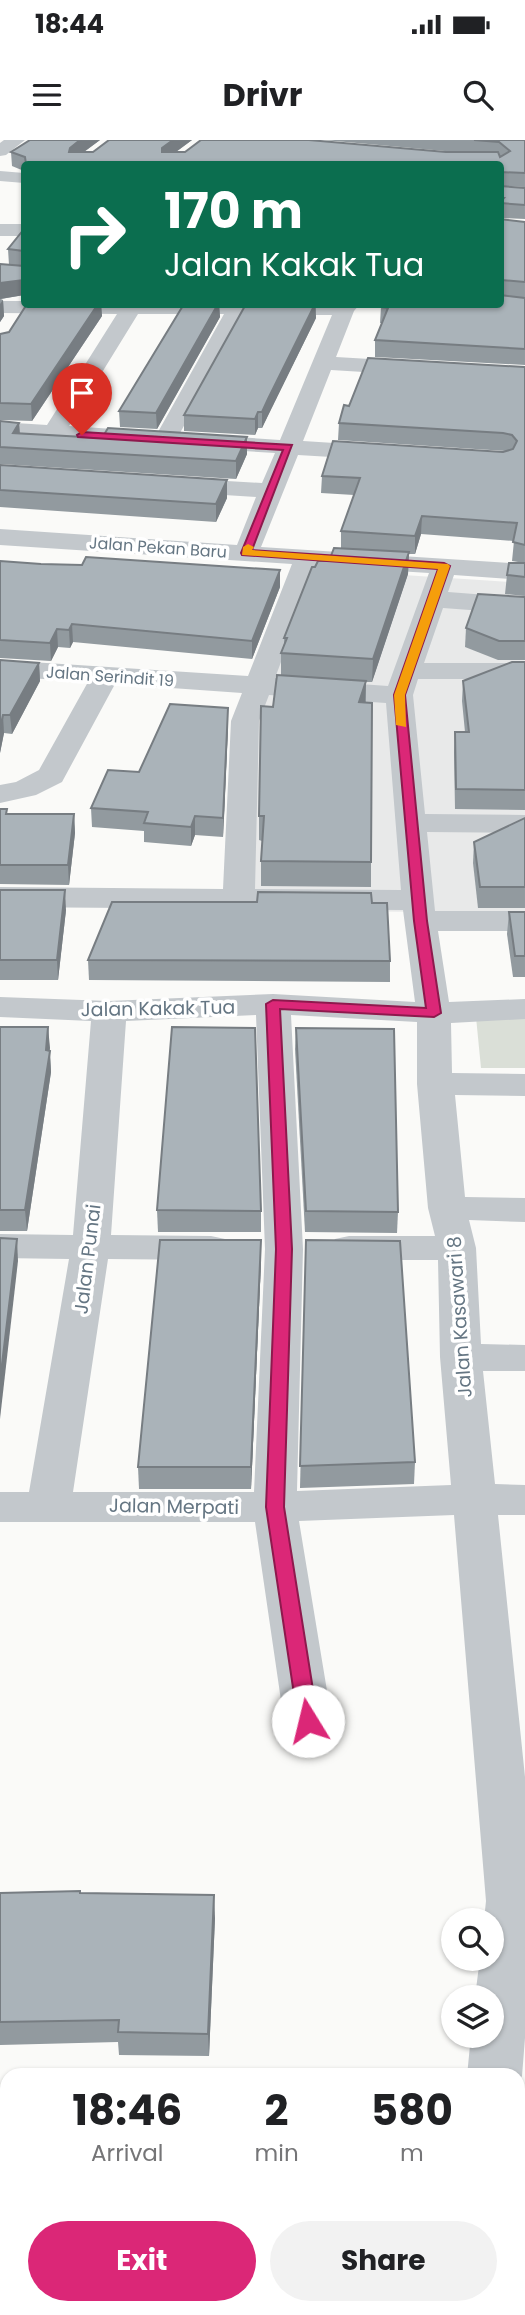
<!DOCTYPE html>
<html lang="en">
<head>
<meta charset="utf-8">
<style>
  :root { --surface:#fff; --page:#f2f2f2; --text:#202124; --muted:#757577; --accent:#db2777 }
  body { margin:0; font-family:Poppins,sans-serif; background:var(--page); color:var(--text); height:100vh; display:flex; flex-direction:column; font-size:26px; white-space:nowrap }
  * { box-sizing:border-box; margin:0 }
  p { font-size:23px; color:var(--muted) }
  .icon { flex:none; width:38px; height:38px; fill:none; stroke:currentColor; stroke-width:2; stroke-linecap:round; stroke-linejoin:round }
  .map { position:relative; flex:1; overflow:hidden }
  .sheet { position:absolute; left:0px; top:1928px; width:525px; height:247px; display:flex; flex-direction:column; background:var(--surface); border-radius:21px 21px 0 0; box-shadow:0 2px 5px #0004 }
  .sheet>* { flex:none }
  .guide { position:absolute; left:21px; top:21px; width:483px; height:147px; border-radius:7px; box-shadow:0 2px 5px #0004; background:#0b6e4f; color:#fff; overflow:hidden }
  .controls { position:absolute; left:441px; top:1768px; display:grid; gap:14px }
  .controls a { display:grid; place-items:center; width:63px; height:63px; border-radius:50%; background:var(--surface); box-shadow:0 2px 5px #0004; font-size:35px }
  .pin { position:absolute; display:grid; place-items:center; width:60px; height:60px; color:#fff; margin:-72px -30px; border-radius:50% 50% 50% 0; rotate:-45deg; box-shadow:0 0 7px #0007 }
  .pin .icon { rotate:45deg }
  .me { position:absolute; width:77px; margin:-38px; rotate:351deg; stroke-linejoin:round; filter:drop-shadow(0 0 5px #0008) }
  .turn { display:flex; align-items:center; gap:24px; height:147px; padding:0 28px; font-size:32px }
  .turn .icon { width:91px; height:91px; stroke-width:2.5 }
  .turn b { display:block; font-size:49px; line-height:60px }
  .eta { display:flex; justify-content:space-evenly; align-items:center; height:119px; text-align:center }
  .eta b { font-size:42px; font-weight:700; line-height:49px }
  .cta { display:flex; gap:14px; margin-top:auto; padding:14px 28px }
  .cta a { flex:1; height:80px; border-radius:42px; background:var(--accent); color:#fff; font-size:28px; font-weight:700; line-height:80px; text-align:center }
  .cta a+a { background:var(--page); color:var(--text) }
  .status { display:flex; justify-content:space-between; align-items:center; height:49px; padding:0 35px; background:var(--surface); direction:ltr }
  .status svg { height:19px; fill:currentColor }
  header { display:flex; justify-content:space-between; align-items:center; height:91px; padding:0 28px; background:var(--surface); font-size:32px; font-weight:700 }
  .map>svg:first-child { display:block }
  .built { fill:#e8e9e9 }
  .green { fill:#dadfd7 }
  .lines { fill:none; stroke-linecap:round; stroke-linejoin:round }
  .minor { fill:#c3c8cc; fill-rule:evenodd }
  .wall { fill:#929a9f }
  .shaded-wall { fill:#777d82 }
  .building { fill:#aab3b9; stroke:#777d82; stroke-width:2 }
  .route { fill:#db2777; stroke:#8e194d; stroke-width:2 }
  .slow { fill:#f59e0b }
  .labels { text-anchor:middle; stroke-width:7; stroke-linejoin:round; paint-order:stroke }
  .far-street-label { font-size:16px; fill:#657683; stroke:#fff }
  .street-label { font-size:19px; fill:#657683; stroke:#fff }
</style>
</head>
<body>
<div class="status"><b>18:44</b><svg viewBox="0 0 49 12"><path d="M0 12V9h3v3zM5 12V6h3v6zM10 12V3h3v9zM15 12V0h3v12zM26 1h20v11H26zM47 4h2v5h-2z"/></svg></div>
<header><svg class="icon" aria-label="menu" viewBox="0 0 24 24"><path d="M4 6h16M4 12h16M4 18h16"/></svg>Drivr<svg class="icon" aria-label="search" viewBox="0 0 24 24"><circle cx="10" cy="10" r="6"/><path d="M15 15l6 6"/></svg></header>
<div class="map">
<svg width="525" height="2175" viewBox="0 0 525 2175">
  <rect width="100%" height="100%" fill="#fafaf8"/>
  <path class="built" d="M297 428 525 443V773L235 770 233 577Z"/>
  <path class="green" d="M476 877H525V928H481Z"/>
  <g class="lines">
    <g class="minor">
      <path d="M4 0H25L6 15 0 16V3Z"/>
      <path d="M0 31 24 33V43L0 41Z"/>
      <rect x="0" y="84" width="24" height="12"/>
      <path d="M0 161H24V164H360L354 171 336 217 525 228V242L331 230 303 301 381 306 389 308 393 313 389 318 381 320 298 315 261 407 525 424V440L454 435 448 452 525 458V474L443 468 424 523H525V539H418L413 555 425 674 525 675V693L427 692 435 771H525V791H438L449 862 525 859V879L451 883 452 933 525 934V956L455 955 465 1057 525 1058V1082L469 1080 476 1108 481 1204 525 1205V1231H483L495 1344 525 1345V1375H498L525 1637V1898L522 1936 518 1943V1936H467L471 1895H492V1857H475L480 1818H492V1780H484L486 1761 454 1375 299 1381 332 1581 325 1594 308 1599 291 1594 284 1581 255 1382H0V1352H29L69 1119 0 1118V1094L73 1095 91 881 0 877V857L109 861 273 854 415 862 403 770 0 767V747L223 749 231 581 242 553 115 544 62 642 36 655 0 663V645L16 642 39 630 88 542 0 536V520L248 536 292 424 0 405V389L237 405 256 357 177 352 168 350 165 345 168 340 177 338 262 343 275 313 0 296V282L47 285 117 174 0 173ZM138 174H224L158 292 69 286ZM245 175H332L280 300 180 293ZM317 426 429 433 388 546 275 538ZM269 555 386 563 401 750 255 749 259 581ZM256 875 265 1109 254 1352H73L108 1119 211 1120 225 1117 230 1108 225 1099 211 1096 111 1095 126 881ZM291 875 417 882V944L428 1068 435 1096H349L335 1099 330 1108 335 1117 349 1120H438L440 1217 451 1345 297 1351 303 1109Z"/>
      <rect x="0" y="1981" width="7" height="50"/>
      <path d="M518 1991 525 1993V2045L518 2043Z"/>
      <path d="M405 2168H465L463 2175H403Z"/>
    </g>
  </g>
  <g class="wall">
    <path d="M30 0H100L84 12H93L109 0H192L176 12H456L324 0H525V47L500 46V24H24V31L12 26 11 12Z"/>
    <path d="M500 46 525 48V79L500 78Z"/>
    <path d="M500 79 525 82V225L375 217V200L382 183H380L381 167 500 155Z"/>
    <path d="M24 89V126L9 125 8 109Z"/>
    <path d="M0 124 24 126V157V155L1 159 3 160 4 176 0 182Z"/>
    <path d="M27 164H101L102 176 32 281 0 280V194L9 192Z"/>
    <path d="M184 164H219L220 177 157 289 120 287 119 271Z"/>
    <path d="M246 164H316V178L268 275 262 288H258L255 295 184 291V275Z"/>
    <path d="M525 227V456L505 454 507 435 524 423 512 421 514 401 421 394 415 414H409L408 434 372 542H366V563L371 722V747L261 746V721L262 701 259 700V676L273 567 281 535V513L284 504V498L315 427 329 421 341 408V391L354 355 321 353 322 336 506 311 338 300 339 283 349 266Z"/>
    <path d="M0 281 19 283 20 293 247 314 236 339 0 324Z"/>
    <path d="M0 325 227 358 216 382 0 367Z"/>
    <path d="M0 421 41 424 280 430V447L252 519 73 502 70 508 58 507 51 521 0 518Z"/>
    <path d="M525 457V520H498L465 507 466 488Z"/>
    <path d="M0 520 39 523 40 541 12 594 4 593 0 613Z"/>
    <path d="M525 522V670L455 669 454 612 455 592H465L462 561 463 541Z"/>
    <path d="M228 587 223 697 195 695 191 706 144 702V691L92 687 91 668 139 632Z"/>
    <path d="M0 669 7 674H74L75 693 69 745 0 744Z"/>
    <path d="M525 678V768H478L473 723 474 702Z"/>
    <path d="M0 750 66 770 58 840H0Z"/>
    <path d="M372 763 390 821V842L89 840 88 820Z"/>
    <path d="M509 772H525V837H513L507 794Z"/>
    <path d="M0 887H48L51 932 27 1091H0Z"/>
    <path d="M296 888 398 1072 397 1093 305 1092 295 909Z"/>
    <path d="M157 1070 261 1071V1092H158Z"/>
    <path d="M306 1100 415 1322 414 1344 300 1348Z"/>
    <path d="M261 1122 251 1349H139L138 1327Z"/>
    <path d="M0 1753H81L215 1778 209 1916 119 1915 118 1902 0 1905Z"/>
  </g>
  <g class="shaded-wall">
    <path d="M80 0H100L70 22V8Z"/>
    <path d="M173 0H192L162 22V8Z"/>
    <path d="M23 140 24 155 0 159V143Z"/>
    <path d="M3 160 4 176 0 182V164Z"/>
    <path d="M98 164H101L102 176 32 281 31 264Z"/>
    <path d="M218 164H219L220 177 157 289 156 273Z"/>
    <path d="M315 164 316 178 262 288V272Z"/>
    <path d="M258 272V288L255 295V279Z"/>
    <path d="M19 283 20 300 13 293Z"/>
    <path d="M247 297V314L236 339V321Z"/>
    <path d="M227 340V358L216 382V364Z"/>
    <path d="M422 376 421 394 415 414V396Z"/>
    <path d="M409 412 408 434 372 542 373 519Z"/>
    <path d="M280 430V447L252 519V501Z"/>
    <path d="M72 484 73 502 70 508 69 490Z"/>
    <path d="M57 489 58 507 51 521 50 503Z"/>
    <path d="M39 523 40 541 12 594 10 575Z"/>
    <path d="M366 541 365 564 359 562Z"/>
    <path d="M228 568V587L223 697V678Z"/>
    <path d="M3 575 4 593 0 613V588Z"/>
    <path d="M74 674 75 693 69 745 68 725Z"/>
    <path d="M195 676V695L191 706V687Z"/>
    <path d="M65 750 66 770 58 840 57 820Z"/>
    <path d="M48 887 50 908 47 929 50 911 51 932 27 1091 25 1070Z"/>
    <path d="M17 1099 18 1121 0 1279V1241Z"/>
    <path d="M261 1100V1122L251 1349V1327Z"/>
    <path d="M214 1755 215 1778 209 1916 208 1894Z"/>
    <path d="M334 2168H340L339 2175H332Z"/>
  </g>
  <g class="building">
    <path d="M30 0H80L70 8 69 12H93L109 0H173L162 8V12H185L201 0H309L446 12H498L500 17 510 11 499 2 474 0H525V33L500 32V24H26L25 17 11 12Z"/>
    <path d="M500 46 525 48V65L500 63 504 58H500Z"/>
    <path d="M500 79 525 82V142L501 140 500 141Z"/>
    <path d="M24 89V111L8 109Z"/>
    <path d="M0 124 24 126V143L23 140 0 143Z"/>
    <path d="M500 155 525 158V209L375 200 388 168 381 167 382 164H500Z"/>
    <path d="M27 164H98L31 264 0 263V194L9 192Z"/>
    <path d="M184 164H218L156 273 119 271Z"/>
    <path d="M246 164H315L268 259 262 272H258L255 279 184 275Z"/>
    <path d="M368 218 525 227V405L513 402 517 383 422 376 415 396 341 391 360 338 322 336 333 301 503 312 513 309 517 301 512 295 503 293 339 283 344 265 349 266Z"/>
    <path d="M0 281 19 283 13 293 102 298 108 288 247 297 236 321 0 307Z"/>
    <path d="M0 325 227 340 216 364 0 350Z"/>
    <path d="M334 408 409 412 373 519 281 513 287 498H284L312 427H315L318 421H329Z"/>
    <path d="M86 417 280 430 252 501 72 484 69 490 57 489 50 503 0 500V421L41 424 82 425Z"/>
    <path d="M509 423H525V437L507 435Z"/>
    <path d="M478 454 525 457V501H499L466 488Z"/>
    <path d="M0 520 39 523 10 575H3L0 588Z"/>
    <path d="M512 522H525V650L456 649 455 592H469L463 541Z"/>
    <path d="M277 535 366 541 359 562 372 563 371 722 261 721 264 676H259L261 566 273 567Z"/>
    <path d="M170 564 228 568 223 678 195 676 191 687 144 683 148 672 91 668 108 630 139 632Z"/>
    <path d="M0 669H7L6 674H74L68 725H0Z"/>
    <path d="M525 678V747H480L474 702Z"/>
    <path d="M0 750H65L57 820H0Z"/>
    <path d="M258 752 371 753 372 763H387L390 821 88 820 112 762H257Z"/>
    <path d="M509 772H525V816H515Z"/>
    <path d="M0 887H48L46 910 50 911 25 1070H0Z"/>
    <path d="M172 887 255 888 261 1071 157 1070Z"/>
    <path d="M296 888 394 889 398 1072 306 1071Z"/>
    <path d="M0 1098 17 1099 0 1241Z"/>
    <path d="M160 1100H261L251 1327H138Z"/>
    <path d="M306 1100 400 1101 415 1322 300 1326Z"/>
    <path d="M80 1751V1753L214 1755 208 1894 118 1892 119 1880 0 1882V1753Z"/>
    <path d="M0 2132 7 2135V2168H106L126 2175H0Z"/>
    <path d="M139 2168H334L332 2175H136Z"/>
  </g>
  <path class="route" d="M82 292 292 305 252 410 444 423 450 426 405 555 427 781 441 873 434 877 280 869 292 1109 284 1367 318 1581 315 1587 308 1589 301 1587 298 1581 266 1367 276 1109 266 864 273 860 426 868 414 781 394 555 438 429 242 415 241 413 283 310 78 297 77 295Z"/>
  <path class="slow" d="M248 404 254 407 252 410 448 424 450 426 405 555 406 587 396 585 394 555 438 429 242 415 243 407Z"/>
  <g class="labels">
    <g class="far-street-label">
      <text transform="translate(158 407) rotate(4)" y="6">Jalan Pekan Baru</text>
      <text transform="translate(110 536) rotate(4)" y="6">Jalan Serindit 19</text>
    </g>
    <g class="street-label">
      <text transform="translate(158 868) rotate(-1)" y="7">Jalan Kakak Tua</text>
      <text transform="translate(87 1119) rotate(-83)" y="7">Jalan Punai</text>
      <text transform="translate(459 1177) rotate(-94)" y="7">Jalan Kasawari 8</text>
      <text transform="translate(174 1366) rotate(1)" y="7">Jalan Merpati</text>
    </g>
  </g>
</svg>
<div class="controls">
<a><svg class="icon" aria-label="search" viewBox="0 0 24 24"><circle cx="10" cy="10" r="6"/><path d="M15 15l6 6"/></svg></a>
<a><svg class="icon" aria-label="layers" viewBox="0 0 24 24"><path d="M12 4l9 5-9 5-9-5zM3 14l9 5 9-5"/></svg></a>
</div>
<div class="pin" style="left:82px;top:295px;background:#d93025"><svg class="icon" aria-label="arrive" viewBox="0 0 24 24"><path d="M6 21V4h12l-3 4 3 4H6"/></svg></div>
<svg class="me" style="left:308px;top:1581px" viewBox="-20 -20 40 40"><circle r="19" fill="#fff"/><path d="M0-13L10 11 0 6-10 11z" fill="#db2777"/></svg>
<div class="guide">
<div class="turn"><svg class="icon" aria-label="right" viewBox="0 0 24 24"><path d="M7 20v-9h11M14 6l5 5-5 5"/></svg><div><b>170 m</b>Jalan Kakak Tua</div></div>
</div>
<section class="sheet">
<div class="eta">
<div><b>18:46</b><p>Arrival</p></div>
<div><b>2</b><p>min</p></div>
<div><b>580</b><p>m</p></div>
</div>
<div class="cta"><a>Exit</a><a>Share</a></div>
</section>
</div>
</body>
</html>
